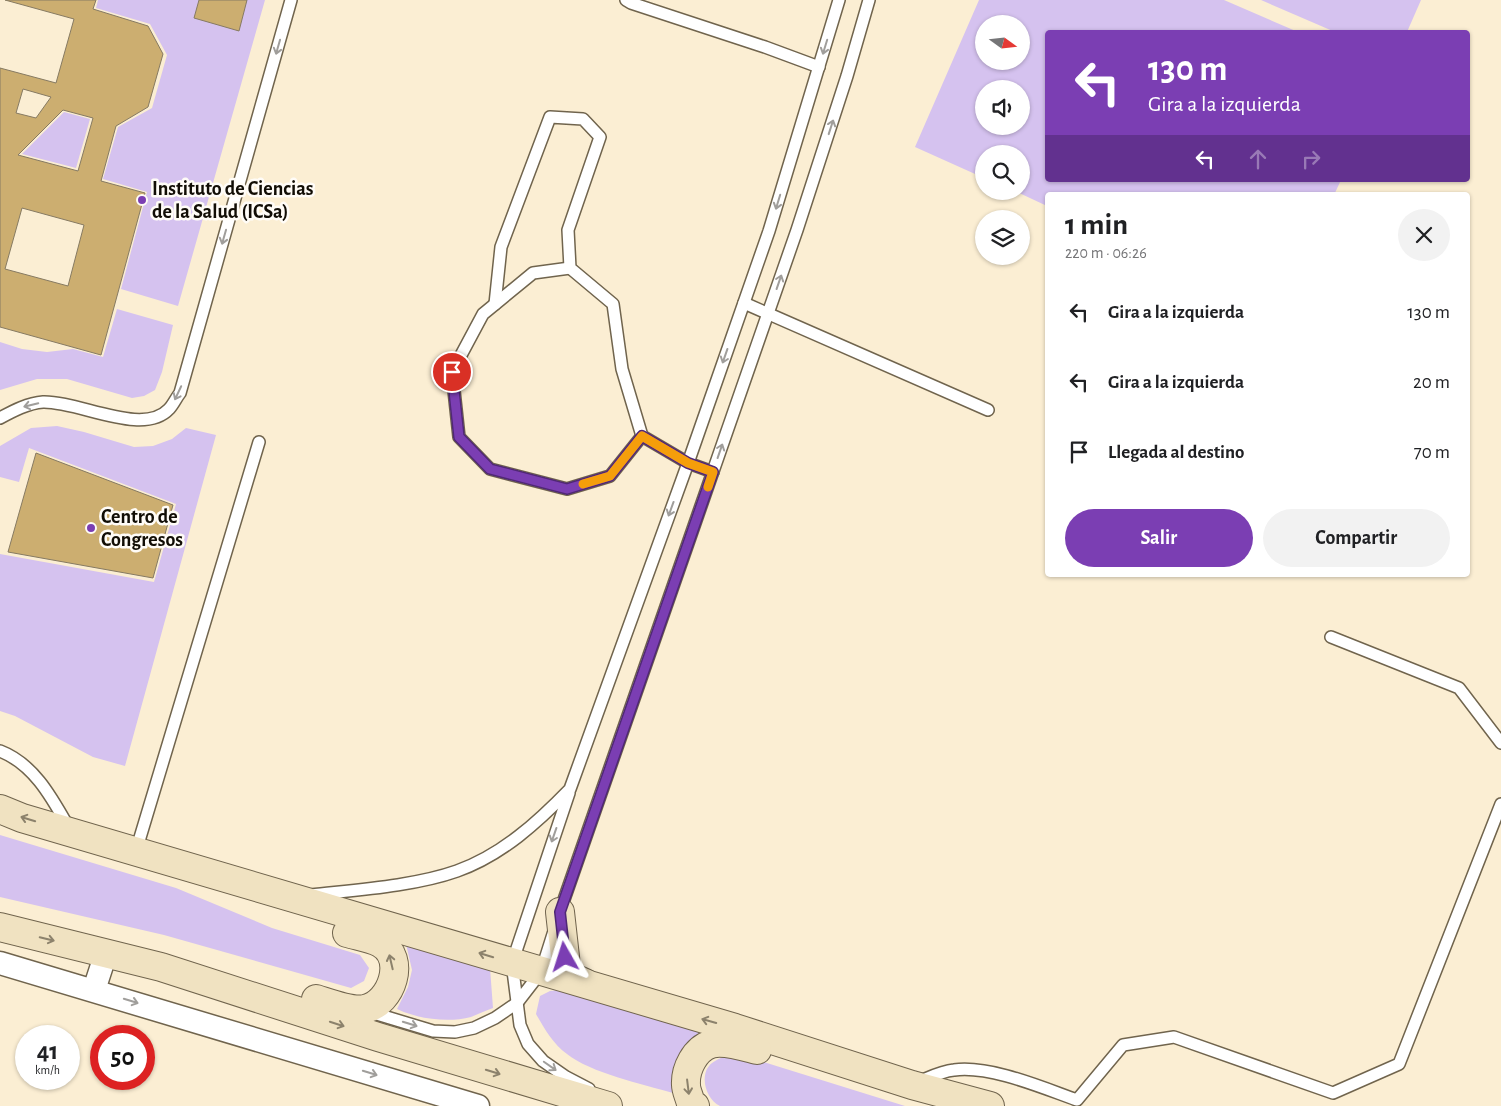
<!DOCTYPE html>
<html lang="es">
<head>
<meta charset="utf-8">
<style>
  :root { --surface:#fff; --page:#f2f2f2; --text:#202124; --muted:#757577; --accent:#7b3eb3 }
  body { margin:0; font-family:"Alegreya Sans",sans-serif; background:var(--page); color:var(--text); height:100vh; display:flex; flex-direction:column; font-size:19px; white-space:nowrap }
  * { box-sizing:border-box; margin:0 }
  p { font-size:16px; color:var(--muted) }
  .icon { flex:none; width:28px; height:28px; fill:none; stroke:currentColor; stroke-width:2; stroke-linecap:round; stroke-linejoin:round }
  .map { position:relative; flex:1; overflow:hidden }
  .sheet { position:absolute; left:1045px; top:192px; width:425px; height:385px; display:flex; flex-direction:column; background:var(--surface); border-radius:5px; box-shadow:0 1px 4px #0004 }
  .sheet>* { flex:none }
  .banner { position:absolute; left:1045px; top:30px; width:425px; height:152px; border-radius:5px; box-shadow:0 1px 4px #0004; background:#7b3eb3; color:#fff; overflow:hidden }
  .needle { width:32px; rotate:105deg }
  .fabs { position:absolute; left:975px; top:15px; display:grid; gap:10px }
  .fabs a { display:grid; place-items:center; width:55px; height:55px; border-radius:50%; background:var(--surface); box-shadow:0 1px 4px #0004; font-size:25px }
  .speed { position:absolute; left:15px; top:1025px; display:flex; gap:10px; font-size:25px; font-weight:700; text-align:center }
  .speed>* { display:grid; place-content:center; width:65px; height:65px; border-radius:50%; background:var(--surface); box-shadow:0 1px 4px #0004; line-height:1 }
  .speed small { font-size:12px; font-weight:400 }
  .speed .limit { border:8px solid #d22; background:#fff; color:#111 }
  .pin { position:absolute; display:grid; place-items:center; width:42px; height:42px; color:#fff; margin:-21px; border:2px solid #fff; border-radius:50%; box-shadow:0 1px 5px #0007 }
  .me { position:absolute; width:55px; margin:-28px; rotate:354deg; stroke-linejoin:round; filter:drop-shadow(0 0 4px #0008) }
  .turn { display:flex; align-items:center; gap:18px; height:105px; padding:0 20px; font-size:22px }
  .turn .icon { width:65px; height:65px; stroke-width:2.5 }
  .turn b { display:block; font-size:35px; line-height:42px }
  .lanes { display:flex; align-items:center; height:48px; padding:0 20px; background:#0003; justify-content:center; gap:25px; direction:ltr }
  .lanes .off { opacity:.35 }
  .round { display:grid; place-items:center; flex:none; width:52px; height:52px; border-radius:26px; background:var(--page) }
  .headline { display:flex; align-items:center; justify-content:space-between; height:85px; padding:0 20px }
  h1 { font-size:30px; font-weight:700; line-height:38px }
  .cta { display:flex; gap:10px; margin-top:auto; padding:10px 20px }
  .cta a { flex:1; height:58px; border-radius:30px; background:var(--accent); color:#fff; font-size:20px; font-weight:700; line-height:58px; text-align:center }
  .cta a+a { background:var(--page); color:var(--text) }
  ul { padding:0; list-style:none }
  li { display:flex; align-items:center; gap:15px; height:70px; padding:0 20px }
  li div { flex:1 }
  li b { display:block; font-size:19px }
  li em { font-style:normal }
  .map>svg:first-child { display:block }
  .green { fill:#d5c2ef; fill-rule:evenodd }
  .building { fill:#ccae70; stroke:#867a62; fill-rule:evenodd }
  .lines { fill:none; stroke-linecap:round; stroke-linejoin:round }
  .lane-casing { stroke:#70644d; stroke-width:14 }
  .street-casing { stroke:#70644d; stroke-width:25 }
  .secondary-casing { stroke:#70644d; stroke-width:30 }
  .lane { stroke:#fff; stroke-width:11 }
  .street { stroke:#fff; stroke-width:22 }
  .secondary { stroke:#f0e2c1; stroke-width:28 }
  .oneway { stroke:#a09e9b }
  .oneway2 { stroke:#8c826c }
  .route-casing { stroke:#502874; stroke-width:12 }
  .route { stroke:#7b3eb3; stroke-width:9 }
  .slow { stroke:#f59e0b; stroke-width:9 }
  .poi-dot { fill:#7b3eb3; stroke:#fffcf7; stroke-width:2 }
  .labels { text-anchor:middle; stroke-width:5; stroke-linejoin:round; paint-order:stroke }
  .poi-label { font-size:20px; font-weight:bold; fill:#110d05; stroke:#fffcf7; text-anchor:start }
</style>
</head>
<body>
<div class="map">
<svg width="1501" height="1106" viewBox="0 0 1501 1106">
  <rect width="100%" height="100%" fill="#fbeed3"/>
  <g class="green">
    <path d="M98 0H265L178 306 121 289 147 192 103 179 118 127 152 108 167 55 150 24 96 8Z"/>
    <path d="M979 0H1224L1298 32H1048V180H1341L1334 195H1048L1047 206 1015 191H1021V154H984V178L915 147ZM984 24H1021V61H984ZM984 89H1021V126H984Z"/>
    <path d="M1261 0H1421L1407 32H1335Z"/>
    <path d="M64 112 90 119 76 168 22 154Z"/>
    <path d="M117 309 173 325 162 372 155 390 144 396 132 398 67 379H37L0 390V342L22 349 47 352 73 349 103 357Z"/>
    <path d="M57 426 84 432 134 447 153 446 172 439 186 428 216 435 125 766 93 757 15 716 0 711V554L154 582 176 504 29 448 19 482 0 477V446L31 428Z"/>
    <path d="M0 835 176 888 272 928 360 955 369 968 364 981 351 988 164 935 0 897Z"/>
    <path d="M406 944 490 968 493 1008C485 1011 478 1014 471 1017 448 1023 418 1019 397 1009L408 987 412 970Z"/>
    <path d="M560 990 703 1030C676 1053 675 1058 673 1093 642 1084 591 1073 567 1054 553 1044 544 1028 536 1014L540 996 550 991Z"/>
    <path d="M738 1054 905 1106H720C706 1100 698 1074 712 1063 720 1057 729 1055 738 1054Z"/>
  </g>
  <g class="building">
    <path d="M5 0H96L93 9 148 26 163 54 148 107 116 126 101 181 145 193 101 355 0 327V68L56 83 74 19ZM23 89 51 97 36 118 16 113ZM63 110 93 118 78 171 18 155ZM22 208 84 225 68 286 5 269Z"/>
    <path d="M199 0H247L239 31 194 18Z"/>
    <path d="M36 453 173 505 153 578 8 552Z"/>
  </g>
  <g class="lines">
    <defs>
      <g id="lane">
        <path d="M626 0 631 3 765 47 819 67"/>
        <path d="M570 268 533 273 483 314 452 372 459 437 490 469 567 489 610 476 642 436"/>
        <path d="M744 303 988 410"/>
        <path d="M495 304 501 247 550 117 583 119 600 137 568 230 570 268 613 304 622 369 642 436 688 463 713 472"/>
        <path d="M0 418C13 411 28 403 43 402 79 401 143 437 169 409 173 405 176 398 180 393L291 0"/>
        <path d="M1331 637 1459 688 1501 743"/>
        <path d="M0 751C34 764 52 798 69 828"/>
        <path d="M569 793 512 963 520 1025 528 1044 543 1061 566 1077 589 1089"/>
        <path d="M136 851 259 442"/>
        <path d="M311 895C355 890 415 886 457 871 502 855 538 822 570 789L688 463 769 231 839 0"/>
        <path d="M559 914 797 230 847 76 869 0"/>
        <path d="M370 1012 433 1031 455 1032 474 1028 495 1018 517 1003 541 972 554 931"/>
        <path d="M918 1082C930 1077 942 1071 954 1070 990 1065 1043 1088 1077 1100L1123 1045 1174 1037 1333 1093 1399 1064 1501 804"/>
      </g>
      <g id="street">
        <path d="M0 963 478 1106"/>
        <path d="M94 990 106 953"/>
      </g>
      <g id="secondary">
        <path d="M0 809 22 818 735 1028 912 1085 990 1106"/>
        <path d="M560 912 567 975 585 983"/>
        <path d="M0 927 161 967 378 1037 608 1106"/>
        <path d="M316 999C329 1003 352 1012 365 1009 392 1003 407 958 380 943 371 938 357 936 347 933"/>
        <path d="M695 1106 691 1104C690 1098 686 1091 686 1085 685 1069 695 1049 711 1044 723 1040 745 1047 757 1050"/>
      </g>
    </defs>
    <use href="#lane" class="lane-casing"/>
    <use href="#street" class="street-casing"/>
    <use href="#secondary" class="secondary-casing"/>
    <use href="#lane" class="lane"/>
    <use href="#street" class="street"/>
    <use href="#secondary" class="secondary"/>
  </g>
  <defs><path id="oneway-shaft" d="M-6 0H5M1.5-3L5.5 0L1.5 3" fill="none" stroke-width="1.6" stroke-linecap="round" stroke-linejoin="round" transform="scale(1.25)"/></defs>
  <g class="oneway">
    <use href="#oneway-shaft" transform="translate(278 47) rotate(106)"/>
    <use href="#oneway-shaft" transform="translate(825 47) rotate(107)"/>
    <use href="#oneway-shaft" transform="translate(831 127) rotate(-72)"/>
    <use href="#oneway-shaft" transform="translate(778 202) rotate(107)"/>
    <use href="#oneway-shaft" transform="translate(224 237) rotate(106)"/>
    <use href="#oneway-shaft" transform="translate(779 282) rotate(-71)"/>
    <use href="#oneway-shaft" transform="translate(725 356) rotate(109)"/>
    <use href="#oneway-shaft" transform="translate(178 393) rotate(115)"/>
    <use href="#oneway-shaft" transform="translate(31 405) rotate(166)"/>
    <use href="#oneway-shaft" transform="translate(720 451) rotate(-71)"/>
    <use href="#oneway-shaft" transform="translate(671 509) rotate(110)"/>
    <use href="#oneway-shaft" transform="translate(554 835) rotate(109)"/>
    <use href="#oneway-shaft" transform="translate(131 1001) rotate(17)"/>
    <use href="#oneway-shaft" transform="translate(410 1024) rotate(17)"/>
    <use href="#oneway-shaft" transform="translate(550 1066) rotate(35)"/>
    <use href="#oneway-shaft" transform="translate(370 1073) rotate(17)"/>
  </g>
  <g class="oneway2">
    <use href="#oneway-shaft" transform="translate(28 819) rotate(-163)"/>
    <use href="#oneway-shaft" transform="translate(47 939) rotate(14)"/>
    <use href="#oneway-shaft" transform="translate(486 955) rotate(-163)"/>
    <use href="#oneway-shaft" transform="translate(391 962) rotate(-103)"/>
    <use href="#oneway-shaft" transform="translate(709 1021) rotate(-164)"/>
    <use href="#oneway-shaft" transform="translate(337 1024) rotate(18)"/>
    <use href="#oneway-shaft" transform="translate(493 1072) rotate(17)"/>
    <use href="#oneway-shaft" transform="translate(688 1087) rotate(83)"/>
  </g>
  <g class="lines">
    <defs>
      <path id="route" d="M452 372 459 437 490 469 567 489 610 476 642 436 688 463 713 472 560 912 565 957"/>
    </defs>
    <use href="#route" class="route-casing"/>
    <use href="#route" class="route"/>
    <path class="slow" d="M583 484 610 476 642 436 688 463 713 472 708 487"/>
  </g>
  <g class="poi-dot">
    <circle cx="142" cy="200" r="5"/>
    <circle cx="91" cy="528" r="5"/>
  </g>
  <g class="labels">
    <g class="poi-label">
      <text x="152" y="195">Instituto de Ciencias<tspan x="152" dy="23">de la Salud (ICSa)</tspan></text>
      <text x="101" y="523">Centro de<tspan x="101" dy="23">Congresos</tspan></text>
    </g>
  </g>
</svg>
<div class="fabs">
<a><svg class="needle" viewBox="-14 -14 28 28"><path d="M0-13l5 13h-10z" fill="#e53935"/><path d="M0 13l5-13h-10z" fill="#757577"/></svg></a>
<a><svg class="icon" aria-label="sound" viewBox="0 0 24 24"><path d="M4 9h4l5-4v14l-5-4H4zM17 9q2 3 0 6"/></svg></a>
<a><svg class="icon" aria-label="search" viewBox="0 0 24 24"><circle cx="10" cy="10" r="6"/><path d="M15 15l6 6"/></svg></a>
<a><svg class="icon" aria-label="layers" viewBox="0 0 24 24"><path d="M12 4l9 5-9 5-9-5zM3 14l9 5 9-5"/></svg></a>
</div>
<div class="speed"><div>41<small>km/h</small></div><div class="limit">50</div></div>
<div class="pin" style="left:452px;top:372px;background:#d93025"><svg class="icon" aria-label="arrive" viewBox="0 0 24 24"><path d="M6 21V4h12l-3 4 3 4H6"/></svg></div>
<svg class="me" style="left:565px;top:957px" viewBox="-20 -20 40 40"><path d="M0-17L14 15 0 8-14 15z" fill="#7b3eb3" stroke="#fff" stroke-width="4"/></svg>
<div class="banner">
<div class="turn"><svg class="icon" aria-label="left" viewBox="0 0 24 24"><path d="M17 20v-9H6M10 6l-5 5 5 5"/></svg><div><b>130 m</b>Gira a la izquierda</div></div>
<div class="lanes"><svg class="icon" aria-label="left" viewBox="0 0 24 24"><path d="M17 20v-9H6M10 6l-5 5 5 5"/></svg><svg class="icon off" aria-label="ahead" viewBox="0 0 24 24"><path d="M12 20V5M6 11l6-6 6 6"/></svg><svg class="icon off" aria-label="right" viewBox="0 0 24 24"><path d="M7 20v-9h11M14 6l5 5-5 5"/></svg></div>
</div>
<section class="sheet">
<div class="headline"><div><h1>1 min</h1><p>220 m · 06:26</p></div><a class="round"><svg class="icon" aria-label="close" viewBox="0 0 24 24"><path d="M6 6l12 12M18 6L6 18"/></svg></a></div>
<ul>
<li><svg class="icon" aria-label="left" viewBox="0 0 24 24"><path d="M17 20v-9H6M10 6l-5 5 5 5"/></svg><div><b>Gira a la izquierda</b></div><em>130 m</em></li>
<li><svg class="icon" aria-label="left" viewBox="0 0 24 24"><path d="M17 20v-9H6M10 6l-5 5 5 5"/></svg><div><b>Gira a la izquierda</b></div><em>20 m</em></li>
<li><svg class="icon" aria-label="arrive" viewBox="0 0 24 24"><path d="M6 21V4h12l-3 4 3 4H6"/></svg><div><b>Llegada al destino</b></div><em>70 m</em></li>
</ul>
<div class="cta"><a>Salir</a><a>Compartir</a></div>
</section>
</div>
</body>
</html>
